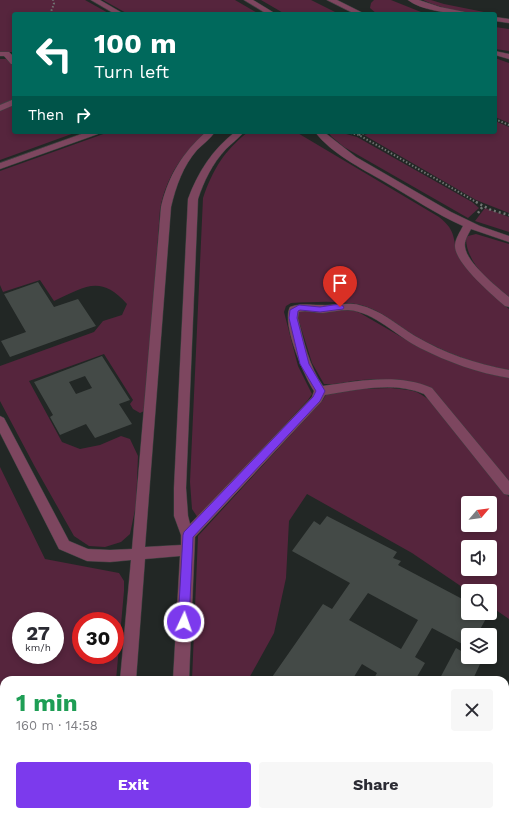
<!DOCTYPE html>
<html lang="en">
<head>
<meta charset="utf-8">
<style>
  :root { --surface:#fff; --page:#f7f7f7; --text:#2b2b33; --muted:#7c7c81; --accent:#7c3aed }
  body { margin:0; font-family:"Work Sans",sans-serif; background:var(--page); color:var(--text); height:100vh; display:flex; flex-direction:column; font-size:15px; white-space:nowrap }
  * { box-sizing:border-box; margin:0 }
  p { font-size:13px; color:var(--muted) }
  .icon { flex:none; width:22px; height:22px; fill:none; stroke:currentColor; stroke-width:2; stroke-linecap:round; stroke-linejoin:round }
  .map { position:relative; flex:1; overflow:hidden }
  .panel { position:absolute; left:0px; top:676px; width:509px; height:140px; display:flex; flex-direction:column; background:var(--surface); border-radius:12px 12px 0 0; box-shadow:0 2px 6px #0003 }
  .panel>* { flex:none }
  .banner { position:absolute; left:12px; top:12px; width:485px; height:122px; border-radius:4px; box-shadow:0 2px 6px #0003; background:#00695c; color:#fff; overflow:hidden }
  .needle { width:26px; rotate:61deg }
  .controls { position:absolute; left:461px; top:496px; display:grid; gap:8px }
  .controls a { display:grid; place-items:center; width:36px; height:36px; border-radius:4px; background:var(--surface); box-shadow:0 2px 6px #0003; font-size:20px }
  .speed { position:absolute; left:12px; top:612px; display:flex; gap:8px; font-size:20px; font-weight:700; text-align:center }
  .speed>* { display:grid; place-content:center; width:52px; height:52px; border-radius:50%; background:var(--surface); box-shadow:0 2px 6px #0003; line-height:1 }
  .speed small { font-size:10px; font-weight:400 }
  .speed .limit { border:6px solid #d22; background:#fff; color:#111 }
  .pin { position:absolute; display:grid; place-items:center; width:34px; height:34px; color:#fff; margin:-41px -17px; border-radius:50% 50% 50% 0; rotate:-45deg; box-shadow:0 0 4px #0007 }
  .pin .icon { rotate:45deg }
  .me { position:absolute; width:44px; margin:-22px; rotate:3deg; stroke-linejoin:round; filter:drop-shadow(0 0 3px #0008) }
  .turn { display:flex; align-items:center; gap:14px; height:84px; padding:0 16px; font-size:18px }
  .turn .icon { width:52px; height:52px; stroke-width:2.5 }
  .turn b { display:block; font-size:28px; line-height:34px }
  .then { display:flex; align-items:center; height:38px; padding:0 16px; background:#0003; gap:8px; font-size:15px }
  .round { display:grid; place-items:center; flex:none; width:42px; height:42px; border-radius:4px; background:var(--page) }
  .overview { display:flex; align-items:center; justify-content:space-between; height:68px; padding:0 16px }
  h1 { font-size:24px; font-weight:700; line-height:30px; color:#1e9e55 }
  .action { display:flex; gap:8px; margin-top:auto; padding:8px 16px }
  .action a { flex:1; height:46px; border-radius:4px; background:var(--accent); color:#fff; font-size:16px; font-weight:700; line-height:46px; text-align:center }
  .action a+a { background:var(--page); color:var(--text) }
  .map>svg:first-child { display:block }
  .green { fill:#56253d; fill-rule:evenodd }
  .building { fill:#444a47; fill-rule:evenodd }
  .lines { fill:none; stroke-linecap:round; stroke-linejoin:round }
  .minor-casing { stroke:#3d4240; stroke-width:1 }
  .path-far1 { stroke:#717573; stroke-width:2; stroke-dasharray:1.5 2; stroke-linecap:butt }
  .path { stroke:#717573; stroke-width:2.5; stroke-dasharray:2 3; stroke-linecap:butt }
  .minor { fill:#7d465f; fill-rule:evenodd }
  .route { fill:#7c3aed; stroke:#51269a }
</style>
</head>
<body>
<div class="map">
<svg width="509" height="816" viewBox="0 0 509 816">
  <rect width="100%" height="100%" fill="#222725"/>
  <g class="green">
    <path d="M0 0H85L110 14H14V52H0Z"/>
    <path d="M103 0H235L259 14H128Z"/>
    <path d="M261 0H311L339 14H285Z"/>
    <path d="M374 0H391L426 14H377L370 8 371 3Z"/>
    <path d="M423 0H431L444 4 494 14C474 15 441 9 423 0Z"/>
    <path d="M495 27 509 29V51L495 49Z"/>
    <path d="M495 58 509 63V123L495 117Z"/>
    <path d="M0 59H6L14 66V98L0 106Z"/>
    <path d="M14 104V132H77L0 160V111Z"/>
    <path d="M495 121 509 127V213L476 200 364 135 375 132H495Z"/>
    <path d="M109 132H208C181 154 167 176 160 209L146 407 144 411 140 413 133 409 130 404 133 400 104 354 29 381 62 442 80 449 100 445 121 436 130 439 138 456 136 505 130 534 121 542 105 547 89 546 74 536 35 467 0 401V366L94 332 103 321 122 315 127 304C100 274 85 287 54 301L40 280 3 292 0 285V171Z"/>
    <path d="M248 132H296L439 217C461 234 449 243 463 262 475 280 493 295 509 309V371C478 364 445 353 417 337 399 327 382 310 361 305 340 300 313 302 291 303L286 306 284 312 298 366 312 394 308 400 198 518 192 509 190 482 203 198C213 169 224 151 248 132Z"/>
    <path d="M328 132H339L357 137 472 202 479 208 468 218 344 147 332 137Z"/>
    <path d="M485 208 509 217V232L475 221Z"/>
    <path d="M476 234 509 244V298C491 283 467 264 466 239L468 236Z"/>
    <path d="M349 309 360 313 410 342 490 374 509 378V483L430 388C409 379 385 378 361 380 349 381 337 385 324 384L312 363 298 318V313L302 311Z"/>
    <path d="M391 388C415 391 417 389 436 406L509 497V619L490 606V591H468L412 553 307 494 289 521 286 578 274 633 248 680H192L198 536 322 401 326 395 360 389ZM468 503H490V525H468ZM468 547H490V569H468Z"/>
    <path d="M0 467 45 559 119 573 124 581V591L116 680H4V786L1 789C1 799 3 807 7 816H0ZM21 621H55V655H21ZM81 621H115V655H81Z"/>
    <path d="M33 812H96L92 816H35Z"/>
  </g>
  <g class="building">
    <path d="M38 282 54 307 78 299 96 326 10 357 1 341 26 332 4 294Z"/>
    <path d="M102 356 130 400 119 404 132 424 95 438 86 424 60 435 50 417 53 415 34 382ZM85 376 92 388 76 394 69 382Z"/>
    <path d="M327 516 397 552 393 558 401 561 398 565 468 602V613H489L477 635H468V647L432 628 415 657 425 663 415 680H373L377 673 362 664 352 680H270L323 604 332 609 350 583 292 551 314 521 320 525ZM368 593 418 620 401 649 349 620Z"/>
    <path d="M456 648 468 655V657H472L481 662 474 677 479 680H439Z"/>
    <path d="M505 694 509 696V757L505 755Z"/>
    <path d="M505 803 509 805V816H494L496 812H505Z"/>
    <path d="M225 812H336L334 816H230Z"/>
    <path d="M379 812H451L449 816H377Z"/>
  </g>
  <g class="lines">
    <defs>
      <g id="minor">
        <path d="M91 0H100L124 14H115Z"/>
        <path d="M244 0H253L276 14H267Z"/>
        <path d="M327 0H337L365 14H355Z"/>
        <path d="M408 0H419L440 7 465 12 466 14C451 14 420 10 408 0Z"/>
        <path d="M495 17 509 19V23L495 21Z"/>
        <path d="M495 51 509 54V59L495 55Z"/>
        <path d="M0 52H9L14 57V64H11L4 56H0Z"/>
        <path d="M14 99V105L0 111V105Z"/>
        <path d="M87 132H99L98 134 0 169V163Z"/>
        <path d="M206 132H215C210 139 203 144 197 150 183 166 176 186 171 207L145 547 181 545V535L174 516V488L188 199C198 172 212 150 235 132H244C239 138 232 143 226 149 212 164 204 181 198 199L186 488 188 516 190 524 312 397 314 391C304 376 281 323 290 307 301 303 309 305 320 305 334 306 346 302 359 305 381 310 397 325 415 336 444 353 476 364 509 370V378C478 373 448 362 420 348 396 336 375 312 348 310 339 310 331 312 323 313 315 313 307 310 299 312L298 318C304 342 309 366 323 386 360 381 397 373 432 388L509 481V495L504 494 424 394C393 381 356 390 325 395L321 402 195 537 189 680H173L180 556 145 559 136 680H120L131 560 110 562 87 561 59 549 0 433V416L4 418 69 541 88 549 110 550 132 549 161 207C168 177 182 153 206 132Z"/>
        <path d="M315 132H324L356 157 451 212 480 226 509 236V242L471 229C468 235 464 241 465 247 467 263 497 287 509 297V307L505 306C492 295 455 263 455 246 455 239 460 232 463 226 436 214 411 197 385 182 361 168 332 154 315 132Z"/>
        <path d="M93 812H110L109 816H92Z"/>
        <path d="M161 812H177L176 816H160Z"/>
      </g>
    </defs>
    <use href="#minor" class="minor-casing"/>
    <g class="path-far1">
      <path d="M50 14 54 4 53 0"/>
      <path d="M495 119 509 125"/>
      <path d="M347 132 359 135 478 203"/>
      <path d="M359 135 368 132"/>
    </g>
    <g class="path">
      <path d="M476 202 491 210 509 215"/>
      <path d="M478 213 483 206"/>
    </g>
    <use href="#minor" class="minor"/>
  </g>
  <path class="route" d="M340 304 344 307 343 309 320 312 300 310 298 311 297 318 309 364 325 391 320 401 193 537 189 622 187 626 184 627 180 626 178 622 183 535 184 532 313 397 316 391 300 364 289 318 290 310 299 305 320 307Z"/>
</svg>
<div class="controls">
<a><svg class="needle" viewBox="-14 -14 28 28"><path d="M0-13l5 13h-10z" fill="#e53935"/><path d="M0 13l5-13h-10z" fill="#7c7c81"/></svg></a>
<a><svg class="icon" aria-label="sound" viewBox="0 0 24 24"><path d="M4 9h4l5-4v14l-5-4H4zM17 9q2 3 0 6"/></svg></a>
<a><svg class="icon" aria-label="search" viewBox="0 0 24 24"><circle cx="10" cy="10" r="6"/><path d="M15 15l6 6"/></svg></a>
<a><svg class="icon" aria-label="layers" viewBox="0 0 24 24"><path d="M12 4l9 5-9 5-9-5zM3 14l9 5 9-5"/></svg></a>
</div>
<div class="speed"><div>27<small>km/h</small></div><div class="limit">30</div></div>
<div class="pin" style="left:340px;top:307px;background:#d93025"><svg class="icon" aria-label="arrive" viewBox="0 0 24 24"><path d="M6 21V4h12l-3 4 3 4H6"/></svg></div>
<svg class="me" style="left:184px;top:622px" viewBox="-20 -20 40 40"><circle r="17" fill="#7c3aed" stroke="#fff" stroke-width="3"/><path d="M0-11L8 9 0 5-8 9z" fill="#fff"/></svg>
<div class="banner">
<div class="turn"><svg class="icon" aria-label="left" viewBox="0 0 24 24"><path d="M17 20v-9H6M10 6l-5 5 5 5"/></svg><div><b>100 m</b>Turn left</div></div>
<div class="then">Then<svg class="icon" aria-label="right" viewBox="0 0 24 24"><path d="M7 20v-9h11M14 6l5 5-5 5"/></svg></div>
</div>
<section class="panel">
<div class="overview"><div><h1>1 min</h1><p>160 m · 14:58</p></div><a class="round"><svg class="icon" aria-label="close" viewBox="0 0 24 24"><path d="M6 6l12 12M18 6L6 18"/></svg></a></div>
<div class="action"><a>Exit</a><a>Share</a></div>
</section>
</div>
</body>
</html>
